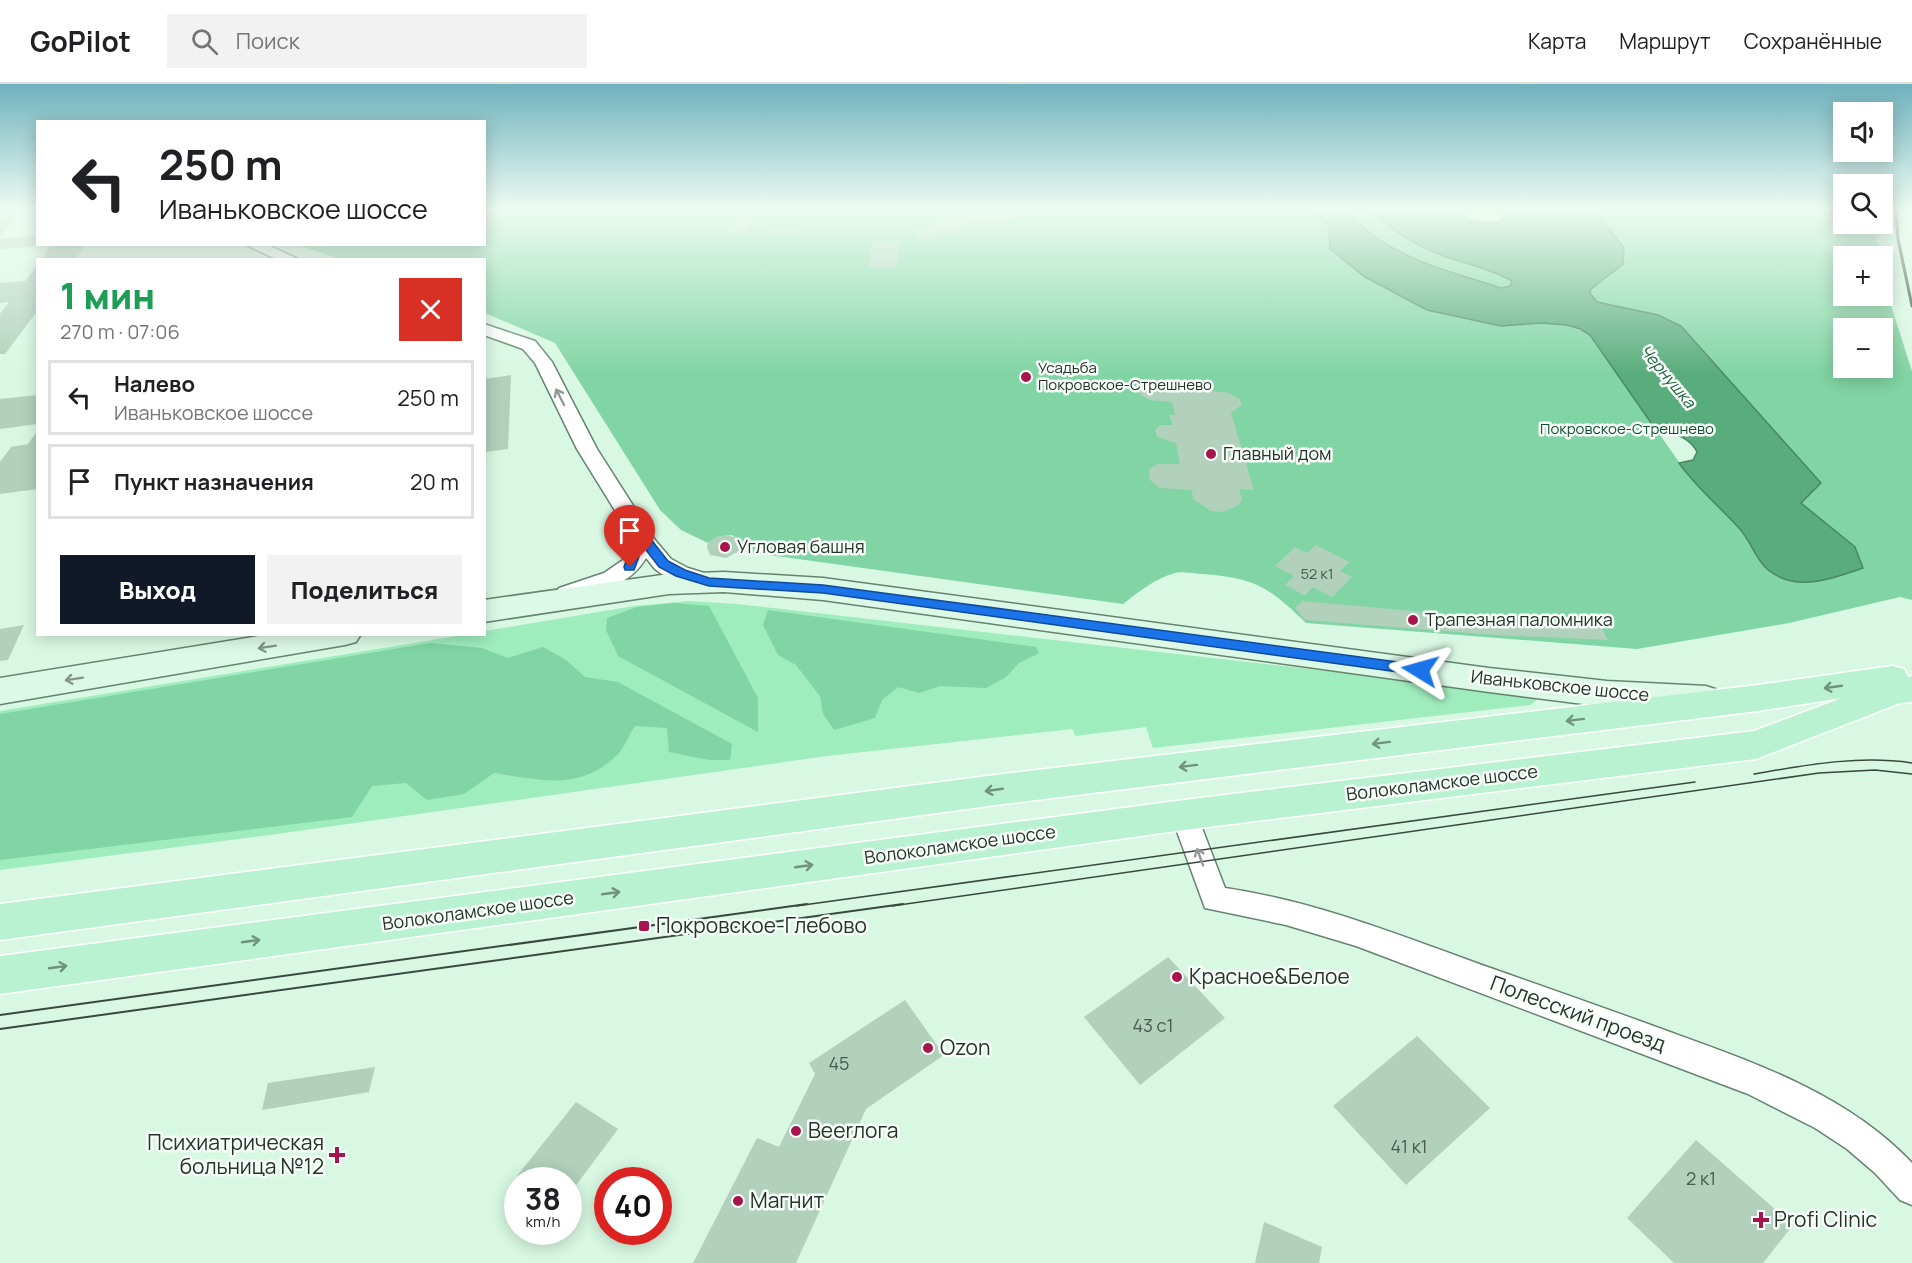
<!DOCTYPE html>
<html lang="ru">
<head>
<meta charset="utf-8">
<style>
  :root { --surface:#fff; --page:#f2f2f2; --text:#202124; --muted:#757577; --line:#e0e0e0; --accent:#111827 }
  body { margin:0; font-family:Manrope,sans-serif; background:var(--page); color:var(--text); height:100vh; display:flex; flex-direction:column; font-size:22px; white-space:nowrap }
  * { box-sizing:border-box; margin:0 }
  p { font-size:20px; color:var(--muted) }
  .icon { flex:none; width:33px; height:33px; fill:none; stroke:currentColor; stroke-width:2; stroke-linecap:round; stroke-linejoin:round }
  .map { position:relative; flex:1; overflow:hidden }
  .panel { position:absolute; left:36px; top:174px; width:450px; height:378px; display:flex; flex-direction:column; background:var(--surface); border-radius:0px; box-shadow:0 3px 15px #0003 }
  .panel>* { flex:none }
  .hud { position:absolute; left:36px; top:36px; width:450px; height:126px; border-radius:0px; box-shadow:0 3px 15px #0003; background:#fff; color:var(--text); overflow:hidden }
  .controls { position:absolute; left:1833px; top:18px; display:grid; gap:12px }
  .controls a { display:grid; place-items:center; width:60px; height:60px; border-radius:0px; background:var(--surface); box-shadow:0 3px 15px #0003; font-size:30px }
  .speed { position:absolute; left:504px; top:1083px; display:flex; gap:12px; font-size:30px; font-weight:700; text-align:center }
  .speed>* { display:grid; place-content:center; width:78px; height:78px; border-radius:50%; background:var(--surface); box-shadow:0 3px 15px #0003; line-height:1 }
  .speed small { font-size:15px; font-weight:400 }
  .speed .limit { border:9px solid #d22; background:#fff; color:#111 }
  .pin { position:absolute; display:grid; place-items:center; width:51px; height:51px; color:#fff; margin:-62px -26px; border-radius:50% 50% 50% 0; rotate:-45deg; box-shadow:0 0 6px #0007 }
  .pin .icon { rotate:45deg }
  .me { position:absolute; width:66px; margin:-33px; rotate:278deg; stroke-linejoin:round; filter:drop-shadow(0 0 4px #0008) }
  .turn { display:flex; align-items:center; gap:21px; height:126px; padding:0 24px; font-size:27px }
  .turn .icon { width:78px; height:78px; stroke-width:2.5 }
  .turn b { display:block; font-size:42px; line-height:51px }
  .round { display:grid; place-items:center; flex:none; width:63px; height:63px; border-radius:0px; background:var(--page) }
  .headline { display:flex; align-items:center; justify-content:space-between; height:102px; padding:0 24px }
  h1 { font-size:36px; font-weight:800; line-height:45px; color:#1e9e55 }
  .button { display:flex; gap:12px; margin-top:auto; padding:12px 24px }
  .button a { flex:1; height:69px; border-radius:0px; background:var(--accent); color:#fff; font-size:24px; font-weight:800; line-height:69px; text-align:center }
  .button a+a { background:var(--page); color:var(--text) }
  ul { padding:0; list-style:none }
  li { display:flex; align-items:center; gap:18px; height:75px; margin:0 12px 9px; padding:0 12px; border:3px solid var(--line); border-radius:0px }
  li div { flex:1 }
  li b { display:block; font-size:22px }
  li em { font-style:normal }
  header { display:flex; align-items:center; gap:36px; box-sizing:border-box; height:84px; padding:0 30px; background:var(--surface); border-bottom:2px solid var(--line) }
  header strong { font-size:28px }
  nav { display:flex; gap:33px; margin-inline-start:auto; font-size:21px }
  .search { width:420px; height:54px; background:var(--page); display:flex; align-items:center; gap:15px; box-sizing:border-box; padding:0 21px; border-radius:0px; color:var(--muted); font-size:22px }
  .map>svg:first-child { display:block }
  .green { fill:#9fecbd }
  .forest { fill:#81d4a3; fill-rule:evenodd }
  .water { fill:#59ac7c; stroke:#4a8763; stroke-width:1.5 }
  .building { fill:#b1d1bc }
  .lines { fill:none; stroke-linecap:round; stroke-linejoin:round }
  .street-casing { stroke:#668370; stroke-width:3 }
  .secondary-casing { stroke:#668370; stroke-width:3 }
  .primary-casing { stroke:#fff; stroke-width:3 }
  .street { fill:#fff; fill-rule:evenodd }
  .secondary { fill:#dcf9e8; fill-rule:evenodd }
  .primary { fill:#b9f2d1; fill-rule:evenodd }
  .tram-far1 { stroke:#39483e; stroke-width:1.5 }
  .tram { stroke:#39483e; stroke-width:2 }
  .rail { stroke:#39483e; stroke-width:3 }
  .oneway { stroke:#929894 }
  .oneway2 { stroke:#819689 }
  .oneway3 { stroke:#70927e }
  .route { fill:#1a73e8; stroke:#114b97; stroke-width:1.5 }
  .poi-dot { fill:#a8154c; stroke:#f7fef9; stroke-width:2 }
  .labels { text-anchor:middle; stroke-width:5; stroke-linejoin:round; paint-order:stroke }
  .far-poi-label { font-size:15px; fill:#26322a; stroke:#f7fef9; text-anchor:start }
  .far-park-label { font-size:15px; fill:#115131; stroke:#f7fef9 }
  .number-label { font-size:15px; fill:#495a4e }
  .far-water-label { font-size:16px; font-style:italic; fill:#1f5c3b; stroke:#f7fef9 }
  .poi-label { font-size:18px; fill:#26322a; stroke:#f7fef9; text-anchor:start }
  .street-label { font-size:18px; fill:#26322a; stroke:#f7fef9 }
  .near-number-label { font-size:18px; fill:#495a4e }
  .near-poi-label { font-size:21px; fill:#26322a; stroke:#f7fef9; text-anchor:start }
  .near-street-label { font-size:21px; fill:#26322a; stroke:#f7fef9 }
</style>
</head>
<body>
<header>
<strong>GoPilot</strong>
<div class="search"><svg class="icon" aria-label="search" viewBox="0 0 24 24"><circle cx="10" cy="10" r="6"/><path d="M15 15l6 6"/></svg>Поиск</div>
<nav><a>Карта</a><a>Маршрут</a><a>Сохранённые</a></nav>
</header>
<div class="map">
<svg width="1912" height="1179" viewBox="0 0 1912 1179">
  <rect width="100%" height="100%" fill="#d8f8e3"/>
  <path class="green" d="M689 517 737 520 1520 609 1537 615 1531 621 1153 664 1146 643 1075 652 1073 645 827 672 277 750 0 786V627L463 551 484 550 485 547 634 522Z"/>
  <g class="forest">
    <path d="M485 126H1308L1329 141 1331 166 1365 193 1541 239 1568 241 1590 251 1686 388 1742 446 1766 484 1855 463 1801 419 1821 399 1681 242 1658 231 1597 218 1590 206 1607 194 1623 164 1595 126H1843L1844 140H1874L1880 172H1844V212H1882L1883 186 1887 209 1912 287V516L1900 513 1789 539 1637 565 1306 539C1269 503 1255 494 1203 490 1195 490 1183 487 1175 489 1156 494 1138 508 1123 520L741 467 742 458 732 451 716 453 708 459 681 446 660 426 555 259 485 229 484 176 339 175 298 161 484 160ZM1844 244H1882V284H1844Z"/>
    <path d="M1347 126H1375L1376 133C1397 148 1416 162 1441 171 1465 180 1490 184 1513 197L1510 202 1501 205 1393 166 1362 143Z"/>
    <path d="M675 519 709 522 758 614V648L618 572 606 546 607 534 637 523Z"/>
    <path d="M768 526 1036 563 1039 569 1019 579 1006 593 986 604 940 602 919 609 898 603 882 616 875 634 834 646 823 630 820 612 796 581 778 571 763 541Z"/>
    <path d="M430 559 482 564 508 574 543 563 566 576 585 593 618 598 732 660 730 676H709L669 668 667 644 635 642C629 650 625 663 618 670 581 708 540 696 494 689L464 710 427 716 406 699 372 702 352 733 0 776V630Z"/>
  </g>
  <path class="water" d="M1308 126H1347C1384 173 1447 186 1501 204L1510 202 1512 197C1490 184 1465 180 1441 171 1416 162 1397 148 1376 133L1375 126H1458C1468 139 1485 140 1501 137L1505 131 1499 126H1595L1624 164 1623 180 1590 206 1591 210 1597 218 1658 231 1681 242 1821 399 1801 419 1855 463 1863 484C1832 495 1795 509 1767 485 1755 474 1750 455 1738 443 1719 422 1695 402 1679 379L1693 376 1697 368C1690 353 1672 348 1656 346L1590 251 1580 245 1567 241 1541 239 1501 242 1427 226 1365 193 1330 165 1329 141Z"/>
  <g class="building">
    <path d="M992 126 1040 127 1003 136 1007 139 998 146H981L976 143 923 157 911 146Z"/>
    <path d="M19 130 0 152V131Z"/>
    <path d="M732 137H753L747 151 726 150Z"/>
    <path d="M775 143 802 144 800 150H772Z"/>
    <path d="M38 152V162L0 165V155Z"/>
    <path d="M873 157H899L896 183H868Z"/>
    <path d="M52 160H86L75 176H41Z"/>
    <path d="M38 180V226L5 270H0V230L9 218 0 219V199L25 197Z"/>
    <path d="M511 291 508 365 484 368V295Z"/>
    <path d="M1144 297H1160L1163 306 1226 308 1239 314 1242 321 1231 329 1254 406 1239 405 1242 415 1239 421 1223 428 1211 427 1193 415 1192 406 1160 404 1150 396 1149 385 1157 380H1180L1176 359 1157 353 1155 346 1160 341H1173L1169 331H1175L1172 318 1150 316 1139 310 1136 301Z"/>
    <path d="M38 311V340L0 345V315Z"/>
    <path d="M38 346V405L0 410V378L11 363 28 360Z"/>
    <path d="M727 451 740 455 743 462 741 466 726 474 710 471 707 463 708 459 716 453Z"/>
    <path d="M1316 461 1349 478 1340 487 1352 493 1332 513 1313 503 1304 512 1295 506 1285 501 1294 492 1275 482 1295 463 1307 469Z"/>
    <path d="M1302 517 1491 534 1599 540 1608 556 1496 551 1305 536 1295 524Z"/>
    <path d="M24 541 8 576 0 577V545Z"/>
    <path d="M1168 873 1225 934 1140 1001 1084 933Z"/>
    <path d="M905 916 944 971 866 1025 796 1179H693L757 1054 779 1063 815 990 809 979Z"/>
    <path d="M1417 952 1490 1024 1406 1101 1333 1022Z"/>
    <path d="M375 983 369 1008 262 1026 268 999Z"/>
    <path d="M576 1018 618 1045 568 1112V1096H524L517 1092Z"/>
    <path d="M1696 1056 1793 1141 1763 1179H1674L1627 1134Z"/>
    <path d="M1264 1138 1322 1163 1319 1179H1255Z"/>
  </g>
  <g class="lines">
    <defs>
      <g id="street">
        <path d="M244 160H266L300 176H278Z"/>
        <path d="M484 240 535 257 552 278 597 365 655 456 671 475 688 484 717 493 720 498 717 503C701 508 668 496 655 485 652 482 649 477 646 474 629 503 598 508 567 517L559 514 556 509 559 504 604 489 623 476 627 460 624 441 577 365 535 279 523 265 484 251Z"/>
        <path d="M1184 720 1194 723 1197 731 1225 804C1321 818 1408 855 1499 887 1556 907 1613 927 1670 948 1756 979 1848 1011 1912 1079V1121L1900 1116 1875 1089 1847 1065 1815 1044 1748 1010 1356 862 1286 841 1205 824 1171 731 1174 723Z"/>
      </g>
      <g id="secondary">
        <path d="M724 488 823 494 1489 584 1607 597 1706 602 1718 606 1723 615 1718 624 1706 628 1607 623 1489 608 823 516 724 508 669 510 484 538V516L669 490Z"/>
        <path d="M271 550H361L356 558 345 561 0 620V594Z"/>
      </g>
      <path id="primary" d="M1892 582 1904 585 1908 593 1912 592V618L1900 619 1756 675 1184 746 0 910V872L1184 716 1754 647 1842 614 1758 627 1003 720 0 856V820L1003 690 1758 601Z"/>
    </defs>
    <use href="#street" class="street-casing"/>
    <use href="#secondary" class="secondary-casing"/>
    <use href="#primary" class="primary-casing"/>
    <use href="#street" class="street"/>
    <use href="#secondary" class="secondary"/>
    <use href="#primary" class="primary"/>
    <g class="tram-far1">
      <path d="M1754 690C1807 681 1858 671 1912 679"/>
      <path d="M796 822 1695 698"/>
      <path d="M892 822 1819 689 1875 686 1912 690"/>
    </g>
    <g class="tram">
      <path d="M0 931 807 820"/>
      <path d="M0 945 903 820"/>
    </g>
    <path class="rail" d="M1896 126 1898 155 1912 222"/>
  </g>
  <defs><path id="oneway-shaft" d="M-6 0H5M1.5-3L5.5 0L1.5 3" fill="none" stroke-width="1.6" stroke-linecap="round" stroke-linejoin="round" transform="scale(1.5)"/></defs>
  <g class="oneway">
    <use href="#oneway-shaft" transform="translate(560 313) rotate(-117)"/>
    <use href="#oneway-shaft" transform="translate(1200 773) rotate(-110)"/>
  </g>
  <g class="oneway2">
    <use href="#oneway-shaft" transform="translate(267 563) rotate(171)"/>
    <use href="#oneway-shaft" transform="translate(74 595) rotate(171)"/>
  </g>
  <g class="oneway3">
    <use href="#oneway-shaft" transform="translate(1833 603) rotate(172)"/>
    <use href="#oneway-shaft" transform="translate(1575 636) rotate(173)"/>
    <use href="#oneway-shaft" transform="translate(1381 659) rotate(173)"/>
    <use href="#oneway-shaft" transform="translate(1188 682) rotate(173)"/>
    <use href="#oneway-shaft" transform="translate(994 706) rotate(172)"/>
    <use href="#oneway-shaft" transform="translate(804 782) rotate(-8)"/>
    <use href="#oneway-shaft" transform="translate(611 809) rotate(-8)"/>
    <use href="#oneway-shaft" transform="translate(251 857) rotate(-8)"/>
    <use href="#oneway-shaft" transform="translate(58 883) rotate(-8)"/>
  </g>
  <linearGradient id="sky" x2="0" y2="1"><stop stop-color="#6fb1bd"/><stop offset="0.43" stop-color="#edfcf2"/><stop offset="1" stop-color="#edfcf2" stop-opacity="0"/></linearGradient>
  <rect width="1912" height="291" fill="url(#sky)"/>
  <path class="route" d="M634 438 638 439 668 477 685 486 709 494 823 501 1420 581 1427 586 1420 591 823 509 709 502 676 492 659 483 643 462 634 486H625L624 483 632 460 628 441Z"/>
  <g class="poi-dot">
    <circle cx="1026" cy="293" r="6"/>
    <circle cx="1211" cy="370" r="6"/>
    <circle cx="725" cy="463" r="6"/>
    <circle cx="1413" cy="536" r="6"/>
    <rect x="638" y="836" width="12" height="12" rx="3"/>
    <circle cx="1177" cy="893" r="6"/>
    <circle cx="928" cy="964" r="6"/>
    <circle cx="796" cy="1047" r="6"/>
    <path d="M334 1062h6v6h6v6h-6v6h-6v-6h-6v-6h6z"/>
    <circle cx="738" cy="1117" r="6"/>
    <path d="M1758 1127h6v6h6v6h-6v6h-6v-6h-6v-6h6z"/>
  </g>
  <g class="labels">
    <g class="far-poi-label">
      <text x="1038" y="289">Усадьба<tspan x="1038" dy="17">Покровское-Стрешнево</tspan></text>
    </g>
    <g class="far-park-label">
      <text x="1627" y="350">Покровское-Стрешнево</text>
    </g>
    <g class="number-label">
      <text x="1317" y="495">52 к1</text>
    </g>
    <g class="far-water-label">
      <text transform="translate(1668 292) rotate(50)" y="6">Чернушка</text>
    </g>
    <g class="poi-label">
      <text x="1223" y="376">Главный дом</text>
      <text x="737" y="469">Угловая башня</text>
      <text x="1425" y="542">Трапезная паломника</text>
    </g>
    <g class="street-label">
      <text transform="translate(1560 602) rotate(6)" y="6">Иваньковское шоссе</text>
      <text transform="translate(1442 699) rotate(-7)" y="6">Волоколамское шоссе</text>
      <text transform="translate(960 761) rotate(-8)" y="6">Волоколамское шоссе</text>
      <text transform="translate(478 827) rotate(-8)" y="6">Волоколамское шоссе</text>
    </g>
    <g class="near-number-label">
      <text x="1153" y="948">43 с1</text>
      <text x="839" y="986">45</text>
      <text x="1409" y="1069">41 к1</text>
      <text x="1701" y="1101">2 к1</text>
    </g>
    <g class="near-poi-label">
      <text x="656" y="849">Покровское-Глебово</text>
      <text x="1189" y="900">Красное&amp;Белое</text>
      <text x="940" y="971">Ozon</text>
      <text x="808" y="1054">Beerлога</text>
      <text x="324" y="1066" text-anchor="end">Психиатрическая<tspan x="324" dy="24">больница №12</tspan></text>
      <text x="750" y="1124">Магнит</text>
      <text x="1774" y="1143">Profi Clinic</text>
    </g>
    <g class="near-street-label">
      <text transform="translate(1578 930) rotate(20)" y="7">Полесский проезд</text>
    </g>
  </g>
</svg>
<div class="controls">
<a><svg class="icon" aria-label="sound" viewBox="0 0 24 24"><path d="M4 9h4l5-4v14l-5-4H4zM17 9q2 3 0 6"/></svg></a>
<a><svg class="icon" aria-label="search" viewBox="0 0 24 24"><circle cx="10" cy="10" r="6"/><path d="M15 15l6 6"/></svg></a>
<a>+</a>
<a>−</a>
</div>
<div class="speed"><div>38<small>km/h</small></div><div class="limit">40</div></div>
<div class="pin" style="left:630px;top:483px;background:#d93025"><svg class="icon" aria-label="arrive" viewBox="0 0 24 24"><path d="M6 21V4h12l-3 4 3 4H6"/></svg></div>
<svg class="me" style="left:1420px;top:586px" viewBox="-20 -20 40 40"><path d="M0-17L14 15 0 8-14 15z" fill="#1a73e8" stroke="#fff" stroke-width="4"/></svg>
<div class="hud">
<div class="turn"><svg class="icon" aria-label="left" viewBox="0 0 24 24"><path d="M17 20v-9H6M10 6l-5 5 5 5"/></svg><div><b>250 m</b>Иваньковское шоссе</div></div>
</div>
<section class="panel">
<div class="headline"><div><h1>1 мин</h1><p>270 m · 07:06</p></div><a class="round" style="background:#d93025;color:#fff"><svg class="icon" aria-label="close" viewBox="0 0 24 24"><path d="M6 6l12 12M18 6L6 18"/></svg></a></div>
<ul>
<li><svg class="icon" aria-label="left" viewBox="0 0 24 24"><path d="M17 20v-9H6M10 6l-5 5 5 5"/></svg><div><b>Налево</b><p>Иваньковское шоссе</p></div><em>250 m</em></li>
<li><svg class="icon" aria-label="arrive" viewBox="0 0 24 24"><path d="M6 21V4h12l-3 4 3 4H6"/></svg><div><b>Пункт назначения</b></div><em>20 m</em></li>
</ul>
<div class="button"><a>Выход</a><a>Поделиться</a></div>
</section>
</div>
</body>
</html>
